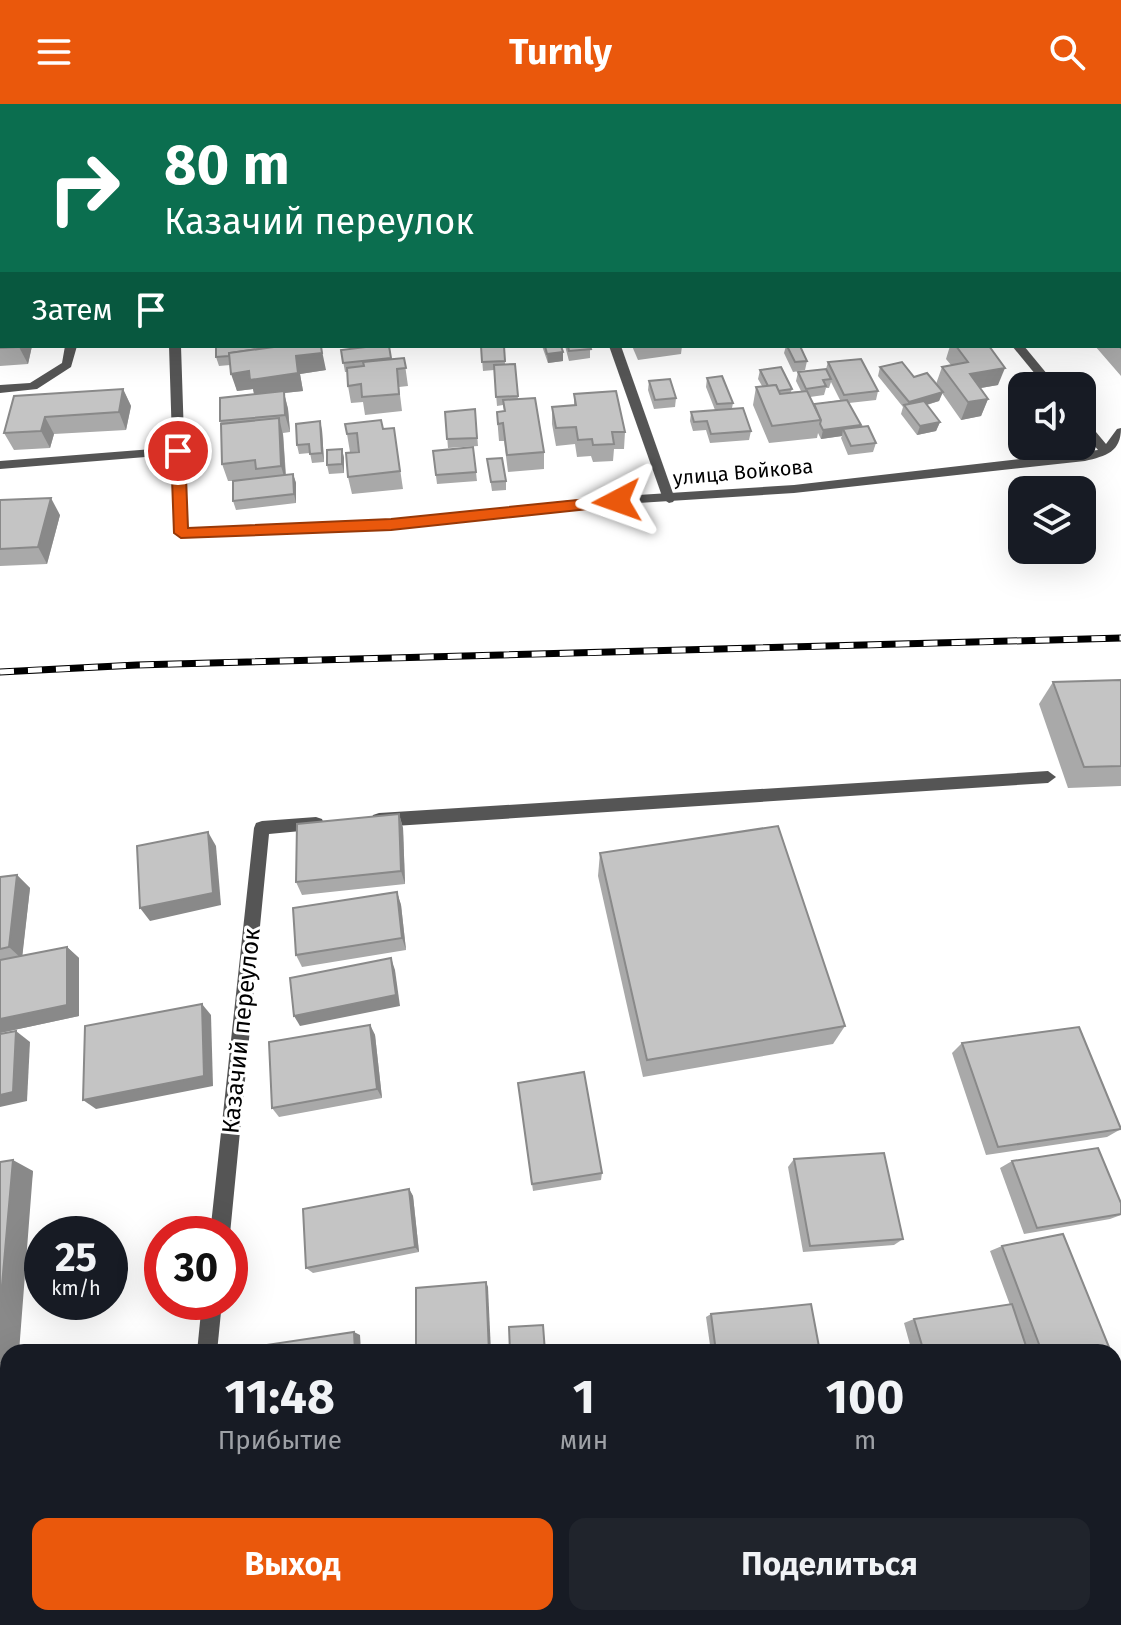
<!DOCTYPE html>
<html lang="ru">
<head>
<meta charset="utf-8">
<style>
  :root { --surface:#171b24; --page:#20242c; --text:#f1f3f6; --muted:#9ea1a6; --accent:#ea580c }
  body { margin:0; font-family:"Fira Sans",sans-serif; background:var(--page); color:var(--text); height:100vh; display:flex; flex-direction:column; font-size:30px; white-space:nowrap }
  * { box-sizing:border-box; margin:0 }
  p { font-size:26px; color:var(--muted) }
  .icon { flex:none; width:44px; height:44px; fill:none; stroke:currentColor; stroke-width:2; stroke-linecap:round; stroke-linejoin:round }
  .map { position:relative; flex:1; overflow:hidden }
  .panel { position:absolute; left:0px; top:1240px; width:1122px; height:282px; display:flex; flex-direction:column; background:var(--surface); border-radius:24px 24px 0 0; box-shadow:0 8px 32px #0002 }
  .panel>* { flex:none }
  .guide { position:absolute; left:0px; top:0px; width:1122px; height:244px; box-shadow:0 8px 32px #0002; background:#0b6e4f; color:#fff; overflow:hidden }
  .controls { position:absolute; left:1008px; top:268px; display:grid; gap:16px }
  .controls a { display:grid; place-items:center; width:88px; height:88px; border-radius:16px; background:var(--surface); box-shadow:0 8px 32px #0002; font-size:40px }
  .speed { position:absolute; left:24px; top:1112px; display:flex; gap:16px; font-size:40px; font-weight:700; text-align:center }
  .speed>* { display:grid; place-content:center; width:104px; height:104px; border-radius:50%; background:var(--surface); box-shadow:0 8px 32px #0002; line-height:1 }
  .speed small { font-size:20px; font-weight:400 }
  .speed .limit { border:12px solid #d22; background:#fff; color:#111 }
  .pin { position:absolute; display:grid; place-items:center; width:68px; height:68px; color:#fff; margin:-34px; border:4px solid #fff; border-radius:50%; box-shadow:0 2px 8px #0007 }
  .me { position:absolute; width:88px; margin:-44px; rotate:266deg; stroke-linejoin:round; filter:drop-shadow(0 0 6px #0008) }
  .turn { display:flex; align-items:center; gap:28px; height:168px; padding:0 32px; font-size:36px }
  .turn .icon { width:104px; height:104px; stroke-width:2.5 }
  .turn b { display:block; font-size:56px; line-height:68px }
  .then { display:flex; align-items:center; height:76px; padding:0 32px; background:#0003; gap:16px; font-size:30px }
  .eta { display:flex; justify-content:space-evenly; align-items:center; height:136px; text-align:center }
  .eta b { font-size:48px; font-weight:700; line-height:56px }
  .action { display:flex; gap:16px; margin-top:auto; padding:16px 32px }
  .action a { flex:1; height:92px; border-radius:16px; background:var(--accent); color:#fff; font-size:32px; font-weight:700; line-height:92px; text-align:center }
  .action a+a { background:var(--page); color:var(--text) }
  header { display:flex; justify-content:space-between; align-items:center; height:104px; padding:0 32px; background:var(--accent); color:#fff; font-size:36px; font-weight:700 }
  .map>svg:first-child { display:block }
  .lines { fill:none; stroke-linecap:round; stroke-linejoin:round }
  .primary-casing { stroke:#dbdbdb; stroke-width:4 }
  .lane { fill:#555; fill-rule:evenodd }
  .street { fill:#555; fill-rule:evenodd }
  .primary { fill:#000; fill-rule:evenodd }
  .rail-casing { stroke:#000; stroke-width:7 }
  .rail { stroke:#fff; stroke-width:5; stroke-dasharray:14; stroke-linecap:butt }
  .wall { fill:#a9a9a9; fill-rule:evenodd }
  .shaded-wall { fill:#898989 }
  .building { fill:#c4c4c4; stroke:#898989; stroke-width:2 }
  .route { fill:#ea580c; stroke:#983908; stroke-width:2 }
  .labels { text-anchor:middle; stroke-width:6; stroke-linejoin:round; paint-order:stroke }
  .far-street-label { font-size:20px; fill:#000; stroke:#fff }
  .street-label { font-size:24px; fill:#000; stroke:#fff }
</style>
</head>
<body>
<header><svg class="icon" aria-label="menu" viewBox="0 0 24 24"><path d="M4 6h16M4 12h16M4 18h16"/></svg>Turnly<svg class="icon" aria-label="search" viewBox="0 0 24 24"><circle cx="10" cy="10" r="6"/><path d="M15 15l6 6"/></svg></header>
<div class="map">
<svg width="1121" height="1521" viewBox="0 0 1121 1521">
  <rect width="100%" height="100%" fill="#fff"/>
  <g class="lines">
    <defs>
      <g id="primary">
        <path d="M37 0H65L35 2Z"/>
        <rect x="0" y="3" width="2" height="6"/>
      </g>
    </defs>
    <use href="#primary" class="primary-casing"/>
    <g class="lane">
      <rect x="0" y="150" width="2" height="6"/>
      <path d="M65 242H77L71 263 37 285 0 289V281L30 279 62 259Z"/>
      <path d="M609 242H621L675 395 673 398 669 399 663 395Z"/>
      <path d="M178 343 182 344V350L0 365V357Z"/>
    </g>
    <g class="street">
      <rect x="162" y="0" width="10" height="2"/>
      <path d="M813 0H823L824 2H814Z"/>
      <path d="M169 242H181L187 424 391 416 591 394 794 381 1098 346 1082 327V315L1086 316 1106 340 1117 325 1121 324C1121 348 1106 352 1085 357L794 389 591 402 391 424 181 434 175 429Z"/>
      <path d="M1012 242H1024L1057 282H1045Z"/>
      <path d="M1048 667 1056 673 1048 679 379 723 373 721 371 716 373 711 379 709Z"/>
      <path d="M316 713 322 715 324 720 322 725 269 730 230 1130H210L254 724 256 719 262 717Z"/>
      <path d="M202 1198H222L217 1248H197Z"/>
      <path d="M1121 1356V1378L1114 1379V1357Z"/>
      <rect x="0" y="1416" width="8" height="22"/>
      <rect x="433" y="1514" width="22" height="7"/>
    </g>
    <use href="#primary" class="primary"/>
    <defs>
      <path id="rail" d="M0 568 137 561 1121 534"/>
    </defs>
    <use href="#rail" class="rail-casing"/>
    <use href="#rail" class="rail"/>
  </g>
  <g class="wall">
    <path d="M469 0H511V1L470 2Z"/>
    <path d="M902 0H994L993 2H904Z"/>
    <path d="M2 32V143L0 144V37Z"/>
    <path d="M1121 67V112L1120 111Z"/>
    <path d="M0 159 2 242H32L28 260 0 262Z"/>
    <path d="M1121 219V272L1095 242H1120Z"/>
    <path d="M216 242 326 266 300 270 303 287 284 289 288 305 290 328 283 329 286 371 293 370 296 379V399L236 406 233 397V377H228L222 360 221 321 220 317 254 290 253 285 237 287 230 261 219 262 216 253Z"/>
    <path d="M389 242 391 255 404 254 408 282 399 283 402 307 365 311 363 298 351 299 348 282 347 268H345L341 246Z"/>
    <path d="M481 242H504L505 260H515L518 295 544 348V365L508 368 504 337H499L498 325 497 308 504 307 503 301 497 302 494 266 483 267Z"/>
    <path d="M542 242H561L563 248V257L548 259Z"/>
    <path d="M565 242H590V254L569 257Z"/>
    <path d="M632 242H682L681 250 638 256Z"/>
    <path d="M786 242H800L807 257 805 266 793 268 784 249Z"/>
    <path d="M950 242H989L998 281 981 284 988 295 981 312 961 316 942 289 939 297 927 301 940 318 936 327 917 331 901 310 903 303 878 272 880 263 936 280 942 263 951 261 946 255Z"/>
    <path d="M828 258 878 287 876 296 849 299 861 321 860 323 876 339 873 348 848 351 841 334 842 332 821 335 818 329 817 334 769 339 753 301 756 283 762 282 758 275 760 266 792 285 791 288 801 287 796 277 798 268 826 265ZM831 278 840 296 814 300 810 293 824 291 826 284H829Z"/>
    <path d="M707 274 733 299 732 304 751 327 749 336 710 339 706 326 693 327 690 317 691 308 715 306 706 283Z"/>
    <path d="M649 277 676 294 675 303 654 305 648 286Z"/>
    <path d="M123 285 131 302 126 326 54 330 50 344 14 346 4 329 14 292Z"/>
    <path d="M574 290 625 328 624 345H614L613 357 593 358 591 352 577 353 575 340 556 342 552 320V303L574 301Z"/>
    <path d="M475 305 478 342 448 344 445 308Z"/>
    <path d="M394 324 403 385 352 390 348 373 359 347 350 348 347 330Z"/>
    <path d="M322 326 324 358 312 359 310 349 299 350 297 341Z"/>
    <path d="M473 343 477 377 437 380 433 347Z"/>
    <path d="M342 345 344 354V369L329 370 327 361Z"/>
    <path d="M487 355 506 377V386L492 387Z"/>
    <path d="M0 396 60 411 47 460 0 462Z"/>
    <path d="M1121 576V682L1068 684 1039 600 1053 578Z"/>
    <path d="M399 710 403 724 405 780 302 791 296 778Z"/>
    <path d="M600 749 845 922 833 940 643 973 598 772Z"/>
    <path d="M17 771 30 784 22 852 67 843 79 854V912L0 929V773Z"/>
    <path d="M397 788 401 801 406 846 302 863 296 851Z"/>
    <path d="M370 921 375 931 382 994 279 1013 272 1004Z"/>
    <path d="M962 939 1121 1025 1107 1033 986 1051 952 949Z"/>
    <path d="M518 979 602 1069 601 1076 533 1087Z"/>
    <path d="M794 1055 903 1135 894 1141 803 1148 788 1063Z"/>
    <path d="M1012 1057 1121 1099V1111L1110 1115 1024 1130 1000 1064Z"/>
    <path d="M0 1058 33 1067 8 1248V1263L0 1265Z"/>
    <path d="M409 1085 413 1092 419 1148 313 1169 306 1164Z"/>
    <path d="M1002 1142 1111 1248H912L904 1219 914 1215 1010 1201 990 1147Z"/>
    <path d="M711 1210 820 1248H711L706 1213Z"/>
  </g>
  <g class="shaded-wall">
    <path d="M435 0H456V2H426Z"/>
    <path d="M484 0H511V1L484 2Z"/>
    <rect x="519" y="0" width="20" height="2"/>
    <path d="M932 0H994L993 2H926Z"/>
    <path d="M19 242H32L28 260 19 243Z"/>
    <path d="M321 242 326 266 300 270 303 287 284 289 288 305 290 328 285 311 255 294 253 285 237 287 231 270 296 252Z"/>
    <path d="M563 248V257L548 259 547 250Z"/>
    <path d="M1005 264 998 281 963 287 970 270Z"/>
    <path d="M123 285 131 302 126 326 119 308Z"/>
    <path d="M943 288 939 297 908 306 907 305 909 298Z"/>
    <path d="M988 295 981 312 961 316 968 298Z"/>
    <path d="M45 313 54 330 50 344 41 327Z"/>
    <path d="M279 314 283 331 286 379 281 362Z"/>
    <path d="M320 317 322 326 324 358 322 349Z"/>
    <path d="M940 318 936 327 917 331 920 322Z"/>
    <path d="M861 321 858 330 843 325 842 332 821 335 823 326Z"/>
    <path d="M342 345 344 354V369L342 360Z"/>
    <path d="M293 370 296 379V399L294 390Z"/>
    <path d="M51 394 60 411 47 460 38 443Z"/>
    <path d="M399 710 403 724 405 780 401 767Z"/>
    <path d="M208 728 216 742 221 801 150 817 140 804Z"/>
    <path d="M17 771 30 784 22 855 9 843Z"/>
    <path d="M397 788 401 801 406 846 402 834Z"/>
    <path d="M67 843 79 854V912L0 929V915Z"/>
    <path d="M391 854 395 866 400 902 300 922 294 912Z"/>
    <path d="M202 900 211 911 213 982 96 1005 83 996Z"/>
    <path d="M370 921 375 931 382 994 377 985Z"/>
    <path d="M16 927 30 938 27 997 0 1003V991Z"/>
    <path d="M13 1056 33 1067 19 1248H8V1260L0 1259V1204Z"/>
    <path d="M409 1085 413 1092 419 1148 415 1143Z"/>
    <path d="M486 1178 488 1183 491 1248H489Z"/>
    <path d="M354 1228 360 1231 361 1248H355Z"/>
  </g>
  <g class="building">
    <path d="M305 0H353L354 2H306Z"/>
    <path d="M366 0H415L416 2H367Z"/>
    <path d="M628 0H663L664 2 621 1Z"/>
    <path d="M716 0H719L720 2H697Z"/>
    <path d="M1082 0H1121V13H1120V2H1085Z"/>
    <path d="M2 32V118H0V37Z"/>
    <path d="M0 159H2V242L19 243 0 244Z"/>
    <path d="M1120 219H1121V244L1119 242Z"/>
    <path d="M216 242H281L229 249V252L216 253Z"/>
    <path d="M281 242H321L322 249 296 252 298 269 250 276 249 267 231 270 229 249Z"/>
    <path d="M374 242H389L391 254 343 259 341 246Z"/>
    <path d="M481 242H504L505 257 482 258Z"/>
    <path d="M545 242H561L563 248 547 250Z"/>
    <path d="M568 242H590L591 245 569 247Z"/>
    <path d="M787 242H800L807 257 795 258Z"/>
    <path d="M956 242H989L1005 264 970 270 988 295 968 298 942 263 968 258Z"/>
    <path d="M404 254 406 264 397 265 399 290 362 293 361 280 348 282 347 264 364 262 363 258Z"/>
    <path d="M861 255 878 287 844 291 828 258Z"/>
    <path d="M902 258 914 273 927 269 943 288 909 298 880 263Z"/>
    <path d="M515 260 518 292 496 293 494 261Z"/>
    <path d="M781 263 792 285 778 287 776 281 768 282 760 266Z"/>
    <path d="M826 265 831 275 823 276 826 282 806 285 798 268Z"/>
    <path d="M722 272 733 299 717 300 707 274Z"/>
    <path d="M670 275 676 294 655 296 649 277Z"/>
    <path d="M776 281 780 290 807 287 821 316 772 322 756 283Z"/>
    <path d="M123 285 119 308 45 313 41 327 4 329 14 292Z"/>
    <path d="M284 287 285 311 220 317V294Z"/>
    <path d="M616 287 625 328H612L614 340 593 341 592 335 578 336 576 323 556 324 552 303 576 301 574 290Z"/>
    <path d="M535 294 544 348 507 351 503 319 498 320 497 308 505 307 503 296Z"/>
    <path d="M847 296 861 321 823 326 820 320 821 316 814 300Z"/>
    <path d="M924 297 940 318 920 322 904 301Z"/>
    <path d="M743 304 751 327 711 330 707 317 694 318 691 308Z"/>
    <path d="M475 305 477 334 447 335 445 308Z"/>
    <path d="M279 314 281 362 256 365 255 356 222 360 221 320Z"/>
    <path d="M381 316 383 325 394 324 400 367 348 373 346 349 359 348 357 329 347 330 345 320Z"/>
    <path d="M320 317 322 349 310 350 309 340 297 341 296 320Z"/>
    <path d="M868 322 876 339 851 342 843 325Z"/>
    <path d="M473 343 476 368 436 371 433 347Z"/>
    <path d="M342 345V360L327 361V346Z"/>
    <path d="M502 354 506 377 491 378 487 355Z"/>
    <path d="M293 370 294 390 233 397V377Z"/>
    <path d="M51 394 38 443 0 445V396Z"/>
    <path d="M1121 576V662L1084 663 1053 578Z"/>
    <path d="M399 710 401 767 296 778 297 720Z"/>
    <path d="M778 722 845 922 647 956 600 749Z"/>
    <path d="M208 728 213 789 140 804 137 742Z"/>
    <path d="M17 771 9 843 0 845V773Z"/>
    <path d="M397 788 402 834 296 851 293 804Z"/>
    <path d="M67 843V901L0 915V856Z"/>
    <path d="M391 854 396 891 294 912 290 874Z"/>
    <path d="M202 900 204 972 83 996 85 922Z"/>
    <path d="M370 921 377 985 272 1004 269 938Z"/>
    <path d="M1079 923 1121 1025 998 1043 962 939Z"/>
    <path d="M16 927 13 988 0 991V930Z"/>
    <path d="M584 968 602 1069 532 1080 518 979Z"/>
    <path d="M1098 1044 1121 1099V1110L1037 1124 1012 1057Z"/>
    <path d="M884 1049 903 1135 810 1142 794 1055Z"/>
    <path d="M13 1056 0 1204V1058Z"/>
    <path d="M409 1085 415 1143 306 1164 303 1105Z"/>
    <path d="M1063 1130 1111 1248H1042L1002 1142Z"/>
    <path d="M486 1178 489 1248H416V1184Z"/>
    <path d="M811 1200 820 1248H716L711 1210Z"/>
    <path d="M1012 1200 1028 1248H924L914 1215Z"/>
    <path d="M543 1221 545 1248H510L509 1223Z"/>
    <path d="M354 1228 355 1248H266V1241Z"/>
    <path d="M1114 1256 1121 1274V1275L1114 1276Z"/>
    <path d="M492 1514H617L618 1521H492Z"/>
  </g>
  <path class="route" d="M178 343 185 347 188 424 391 415 617 392 624 397 617 402 391 426 181 434 174 429 171 347Z"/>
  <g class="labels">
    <g class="far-street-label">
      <text transform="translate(743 368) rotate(-5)" y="7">улица Войкова</text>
    </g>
    <g class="street-label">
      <text transform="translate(241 927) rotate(-84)" y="8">Казачий переулок</text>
    </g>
  </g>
</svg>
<div class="controls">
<a><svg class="icon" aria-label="sound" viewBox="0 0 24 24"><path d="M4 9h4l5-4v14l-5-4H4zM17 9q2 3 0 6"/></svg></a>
<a><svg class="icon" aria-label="layers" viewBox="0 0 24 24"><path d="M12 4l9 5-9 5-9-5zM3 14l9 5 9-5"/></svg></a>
</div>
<div class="speed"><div>25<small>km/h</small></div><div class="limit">30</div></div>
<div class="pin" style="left:178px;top:347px;background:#d93025"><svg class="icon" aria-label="arrive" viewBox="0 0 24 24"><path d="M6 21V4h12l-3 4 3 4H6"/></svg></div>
<svg class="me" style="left:617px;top:397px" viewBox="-20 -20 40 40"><path d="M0-17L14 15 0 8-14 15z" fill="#ea580c" stroke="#fff" stroke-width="4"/></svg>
<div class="guide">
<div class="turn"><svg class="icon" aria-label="right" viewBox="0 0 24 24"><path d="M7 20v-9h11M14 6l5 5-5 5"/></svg><div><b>80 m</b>Казачий переулок</div></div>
<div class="then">Затем<svg class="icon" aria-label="arrive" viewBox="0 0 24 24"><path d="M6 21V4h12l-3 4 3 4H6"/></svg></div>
</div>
<section class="panel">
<div class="eta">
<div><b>11:48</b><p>Прибытие</p></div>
<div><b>1</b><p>мин</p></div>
<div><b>100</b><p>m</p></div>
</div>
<div class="action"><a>Выход</a><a>Поделиться</a></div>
</section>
</div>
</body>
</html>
